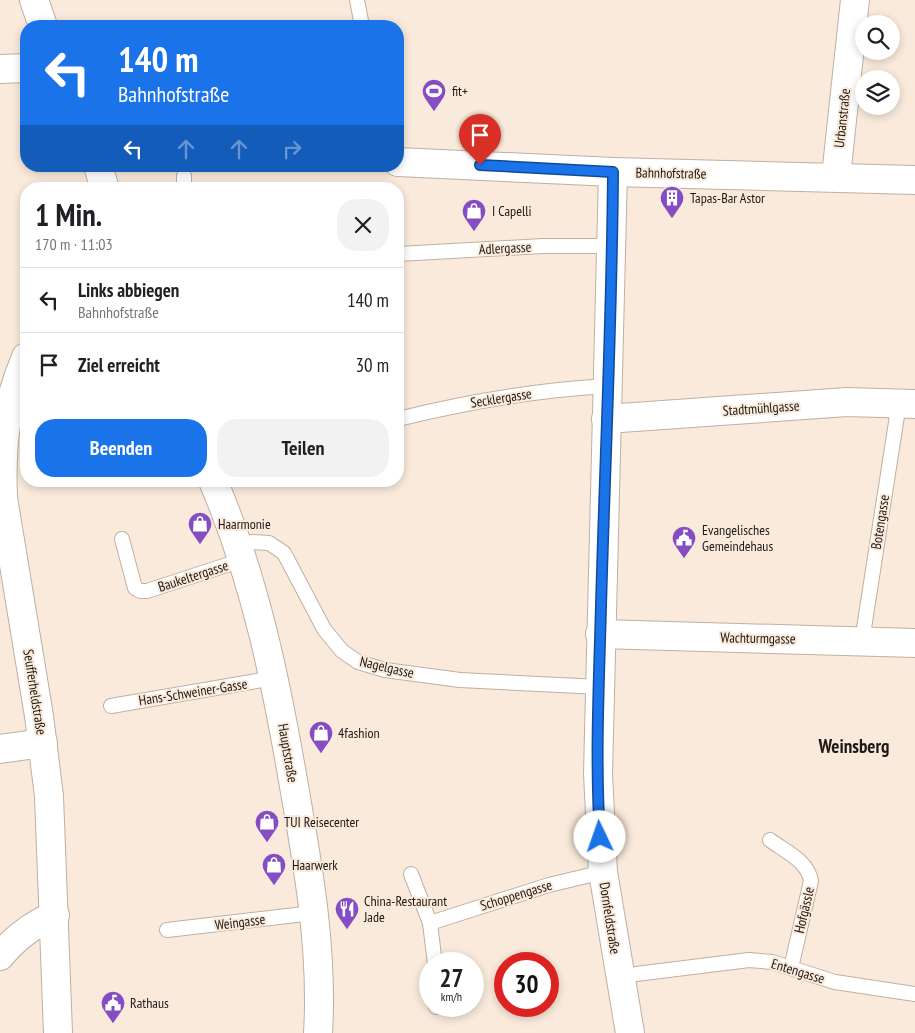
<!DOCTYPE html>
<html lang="de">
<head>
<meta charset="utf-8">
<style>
  :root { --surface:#fff; --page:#f2f2f2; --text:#202124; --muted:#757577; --line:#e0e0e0; --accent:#1a73e8 }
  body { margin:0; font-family:"PT Sans Narrow",sans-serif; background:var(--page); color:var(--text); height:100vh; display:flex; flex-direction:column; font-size:19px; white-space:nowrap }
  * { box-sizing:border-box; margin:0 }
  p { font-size:16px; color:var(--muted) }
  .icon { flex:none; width:28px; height:28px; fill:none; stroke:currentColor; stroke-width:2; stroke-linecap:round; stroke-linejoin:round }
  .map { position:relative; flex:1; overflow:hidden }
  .panel { position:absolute; left:20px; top:182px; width:384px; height:305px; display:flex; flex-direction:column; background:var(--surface); border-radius:20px; box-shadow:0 2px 8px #0003 }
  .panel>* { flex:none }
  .banner { position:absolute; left:20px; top:20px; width:384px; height:152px; border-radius:20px; box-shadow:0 2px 8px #0003; background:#1a73e8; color:#fff; overflow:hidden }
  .tools { position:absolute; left:855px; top:15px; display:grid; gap:10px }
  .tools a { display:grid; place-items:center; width:45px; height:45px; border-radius:50%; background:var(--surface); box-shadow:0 2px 8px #0003; font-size:25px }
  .speed { position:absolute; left:419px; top:952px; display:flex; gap:10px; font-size:25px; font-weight:700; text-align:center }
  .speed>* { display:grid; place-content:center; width:65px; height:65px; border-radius:50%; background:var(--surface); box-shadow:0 2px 8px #0003; line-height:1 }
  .speed small { font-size:12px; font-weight:400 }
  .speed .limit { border:8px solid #d22; background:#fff; color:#111 }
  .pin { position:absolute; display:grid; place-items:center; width:42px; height:42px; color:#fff; margin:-51px -21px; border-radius:50% 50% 50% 0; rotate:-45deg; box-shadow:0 0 5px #0007 }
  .pin .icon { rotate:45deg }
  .me { position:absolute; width:55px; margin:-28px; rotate:357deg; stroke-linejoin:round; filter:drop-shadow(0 0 4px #0008) }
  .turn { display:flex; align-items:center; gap:18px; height:105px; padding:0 15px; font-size:22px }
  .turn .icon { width:65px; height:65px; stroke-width:2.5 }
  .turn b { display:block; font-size:35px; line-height:42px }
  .lanes { display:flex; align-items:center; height:48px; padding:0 15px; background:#0003; justify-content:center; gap:25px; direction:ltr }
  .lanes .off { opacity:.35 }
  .round { display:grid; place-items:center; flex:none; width:52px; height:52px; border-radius:20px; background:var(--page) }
  .headline { display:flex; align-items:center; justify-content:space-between; height:85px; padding:0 15px }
  h1 { font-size:30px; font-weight:600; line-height:38px }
  .primary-button { display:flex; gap:10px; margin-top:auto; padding:10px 15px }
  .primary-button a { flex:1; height:58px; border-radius:20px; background:var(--accent); color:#fff; font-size:20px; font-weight:600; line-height:58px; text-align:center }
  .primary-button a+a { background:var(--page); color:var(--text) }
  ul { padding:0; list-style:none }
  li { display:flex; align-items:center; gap:15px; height:65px; padding:0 15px; border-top:1px solid var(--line) }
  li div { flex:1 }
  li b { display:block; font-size:19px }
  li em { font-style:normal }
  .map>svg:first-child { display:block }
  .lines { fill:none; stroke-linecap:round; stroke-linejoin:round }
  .service-casing { stroke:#bfb0a2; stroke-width:16 }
  .minor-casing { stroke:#bfb0a2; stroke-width:30 }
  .tertiary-casing { stroke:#bfb0a2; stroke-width:30 }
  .service { stroke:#fff; stroke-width:14 }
  .minor { stroke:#fff; stroke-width:28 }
  .tertiary { stroke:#fff; stroke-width:28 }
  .route-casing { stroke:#114b97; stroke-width:12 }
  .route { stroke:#1a73e8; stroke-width:9 }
  .labels { text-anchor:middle; stroke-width:4; stroke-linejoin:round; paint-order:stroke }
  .poi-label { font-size:14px; fill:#1e1914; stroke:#f9eadb; text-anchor:start }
  .street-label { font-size:14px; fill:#1e1914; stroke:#f9eadb }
  .district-label { font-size:19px; font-weight:bold; fill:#1e1914; stroke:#f9eadb }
</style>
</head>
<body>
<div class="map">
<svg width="915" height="1033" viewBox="0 0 915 1033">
  <rect width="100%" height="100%" fill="#f9eadb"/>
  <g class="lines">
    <defs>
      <g id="service">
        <path d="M357 0 362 26"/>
        <path d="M184 189V176"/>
        <path d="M398 254 543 246H613"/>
        <path d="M398 419C467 402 535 390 607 386"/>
        <path d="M122 539 135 588 140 591H147L242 560"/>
        <path d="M237 545 252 542 269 543 284 553 324 629 342 651 358 662 385 670 460 680 600 687"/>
        <path d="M862 641 899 403"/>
        <path d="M111 706 274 678"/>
        <path d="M770 840C786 852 808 861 811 881L791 968"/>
        <path d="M411 874 430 923 435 964"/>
        <path d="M430 923 549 885 603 872"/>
        <path d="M167 930 313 913"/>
        <path d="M620 976 749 960 772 962 835 982 915 994"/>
        <path d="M436 1006V1007"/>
      </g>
      <g id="minor">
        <path d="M398 162 613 172 915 180"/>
        <path d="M613 172 598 774 603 872 630 1033"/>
        <path d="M836 176 855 0"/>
        <path d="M26 357C5 408 1 443 3 498L39 716 49 796 58 1033"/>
        <path d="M606 419 847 402 915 404"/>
        <path d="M600 634 915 643"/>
        <path d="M0 749 43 743"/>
        <path d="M0 956C16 937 32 925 55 915"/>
      </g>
      <g id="tertiary">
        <path d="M34 0 43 26"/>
        <path d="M0 69 26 68"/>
        <path d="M98 166 105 189"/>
        <path d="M213 481C256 581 277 686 295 792 309 871 323 953 318 1033"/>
      </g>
    </defs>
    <use href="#service" class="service-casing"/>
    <use href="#minor" class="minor-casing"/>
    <use href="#tertiary" class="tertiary-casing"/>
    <use href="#service" class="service"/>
    <use href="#minor" class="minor"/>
    <use href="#tertiary" class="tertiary"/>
  </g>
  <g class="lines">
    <defs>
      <path id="route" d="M480 165 613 172C612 317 605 461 601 606 599 683 595 760 600 837"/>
    </defs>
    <use href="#route" class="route-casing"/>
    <use href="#route" class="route"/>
  </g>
  <defs>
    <symbol id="stadium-pin" viewBox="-11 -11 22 30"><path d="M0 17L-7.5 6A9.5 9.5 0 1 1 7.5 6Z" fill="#844dc4" stroke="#f9eadb"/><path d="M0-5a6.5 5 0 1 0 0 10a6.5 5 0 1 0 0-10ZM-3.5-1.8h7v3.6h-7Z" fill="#fff"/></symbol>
    <symbol id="building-pin" viewBox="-11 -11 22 30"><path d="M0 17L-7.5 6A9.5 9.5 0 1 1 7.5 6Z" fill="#844dc4" stroke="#f9eadb"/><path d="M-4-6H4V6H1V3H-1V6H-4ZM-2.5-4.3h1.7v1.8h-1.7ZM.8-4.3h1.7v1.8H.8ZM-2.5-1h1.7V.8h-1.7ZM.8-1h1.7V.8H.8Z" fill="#fff"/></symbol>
    <symbol id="shop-pin" viewBox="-11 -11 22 30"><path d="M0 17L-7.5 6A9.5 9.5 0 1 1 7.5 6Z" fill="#844dc4" stroke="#f9eadb"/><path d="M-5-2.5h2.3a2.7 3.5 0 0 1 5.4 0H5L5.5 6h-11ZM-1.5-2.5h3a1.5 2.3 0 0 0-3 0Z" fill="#fff"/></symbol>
    <symbol id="civic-pin" viewBox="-11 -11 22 30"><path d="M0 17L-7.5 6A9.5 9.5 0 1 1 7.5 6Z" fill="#844dc4" stroke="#f9eadb"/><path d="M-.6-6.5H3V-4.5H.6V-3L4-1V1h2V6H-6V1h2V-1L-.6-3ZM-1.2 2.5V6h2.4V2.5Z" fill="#fff"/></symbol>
    <symbol id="restaurant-pin" viewBox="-11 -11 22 30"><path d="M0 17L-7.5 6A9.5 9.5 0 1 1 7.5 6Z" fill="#844dc4" stroke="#f9eadb"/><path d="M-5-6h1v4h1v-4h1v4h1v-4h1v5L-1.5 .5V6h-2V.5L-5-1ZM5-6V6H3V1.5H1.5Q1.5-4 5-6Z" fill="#fff"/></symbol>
  </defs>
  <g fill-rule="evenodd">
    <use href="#stadium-pin" x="420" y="77" width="28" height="38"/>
    <use href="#building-pin" x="658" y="184" width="28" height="38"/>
    <use href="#shop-pin" x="460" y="197" width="28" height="38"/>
    <use href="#shop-pin" x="186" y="510" width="28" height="38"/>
    <use href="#civic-pin" x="670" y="524" width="28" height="38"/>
    <use href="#shop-pin" x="307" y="719" width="28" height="38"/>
    <use href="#shop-pin" x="253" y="808" width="28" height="38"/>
    <use href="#shop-pin" x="260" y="851" width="28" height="38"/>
    <use href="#restaurant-pin" x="333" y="895" width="28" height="38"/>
    <use href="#civic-pin" x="99" y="989" width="28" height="38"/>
  </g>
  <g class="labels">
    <g class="poi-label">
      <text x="452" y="96">fit+</text>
      <text x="690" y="203">Tapas-Bar Astor</text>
      <text x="492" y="216">I Capelli</text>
      <text x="218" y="529">Haarmonie</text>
      <text x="702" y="535">Evangelisches<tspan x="702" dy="16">Gemeindehaus</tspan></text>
      <text x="338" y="738">4fashion</text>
      <text x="284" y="827">TUI Reisecenter</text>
      <text x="292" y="870">Haarwerk</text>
      <text x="364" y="906">China-Restaurant<tspan x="364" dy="16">Jade</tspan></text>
      <text x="130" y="1008">Rathaus</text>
    </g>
    <g class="street-label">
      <text transform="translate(842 118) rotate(-84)" y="5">Urbanstraße</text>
      <text transform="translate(671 173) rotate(1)" y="5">Bahnhofstraße</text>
      <text transform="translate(505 248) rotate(-3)" y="5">Adlergasse</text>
      <text transform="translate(501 398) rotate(-9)" y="5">Secklergasse</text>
      <text transform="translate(761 408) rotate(-4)" y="5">Stadtmühlgasse</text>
      <text transform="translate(880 522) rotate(-81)" y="5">Botengasse</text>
      <text transform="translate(193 576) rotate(-18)" y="5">Baukeltergasse</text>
      <text transform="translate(758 638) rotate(1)" y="5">Wachturmgasse</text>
      <text transform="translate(387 667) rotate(13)" y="5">Nagelgasse</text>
      <text transform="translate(35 692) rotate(81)" y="5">Seufferheldstraße</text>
      <text transform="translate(193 692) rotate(-9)" y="5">Hans-Schweiner-Gasse</text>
      <text transform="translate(288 753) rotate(80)" y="5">Hauptstraße</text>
      <text transform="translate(516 895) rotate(-17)" y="5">Schoppengasse</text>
      <text transform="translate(804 910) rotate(-77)" y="5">Hofgässle</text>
      <text transform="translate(610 918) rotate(81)" y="5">Dornfeldstraße</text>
      <text transform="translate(240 922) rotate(-7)" y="5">Weingasse</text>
      <text transform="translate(798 971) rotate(17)" y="5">Entengasse</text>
    </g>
    <g class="district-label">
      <text x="854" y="753">Weinsberg</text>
    </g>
  </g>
</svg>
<div class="tools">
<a><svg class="icon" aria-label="search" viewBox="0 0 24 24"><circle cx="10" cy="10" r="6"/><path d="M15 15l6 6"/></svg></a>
<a><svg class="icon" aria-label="layers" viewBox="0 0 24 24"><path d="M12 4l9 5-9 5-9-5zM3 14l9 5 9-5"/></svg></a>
</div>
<div class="speed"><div>27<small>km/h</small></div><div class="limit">30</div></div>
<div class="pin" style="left:480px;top:165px;background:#d93025"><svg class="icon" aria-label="arrive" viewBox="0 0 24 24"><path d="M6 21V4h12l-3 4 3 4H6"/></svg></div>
<svg class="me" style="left:600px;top:837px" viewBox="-20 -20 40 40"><circle r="19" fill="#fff"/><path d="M0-13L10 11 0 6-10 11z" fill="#1a73e8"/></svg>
<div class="banner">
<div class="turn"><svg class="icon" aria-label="left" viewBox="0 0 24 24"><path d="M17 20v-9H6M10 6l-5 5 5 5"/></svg><div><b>140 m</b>Bahnhofstraße</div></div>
<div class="lanes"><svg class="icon" aria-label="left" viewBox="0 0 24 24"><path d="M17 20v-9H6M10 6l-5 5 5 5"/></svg><svg class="icon off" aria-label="ahead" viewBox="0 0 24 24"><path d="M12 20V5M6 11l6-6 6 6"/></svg><svg class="icon off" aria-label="ahead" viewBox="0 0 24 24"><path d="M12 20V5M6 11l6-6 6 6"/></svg><svg class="icon off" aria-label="right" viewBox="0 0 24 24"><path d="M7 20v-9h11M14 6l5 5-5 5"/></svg></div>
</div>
<section class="panel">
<div class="headline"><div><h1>1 Min.</h1><p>170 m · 11:03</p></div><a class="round"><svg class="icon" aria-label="close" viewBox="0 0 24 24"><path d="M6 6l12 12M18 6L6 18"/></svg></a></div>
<ul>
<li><svg class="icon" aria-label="left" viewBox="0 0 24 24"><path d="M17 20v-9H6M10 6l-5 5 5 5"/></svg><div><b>Links abbiegen</b><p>Bahnhofstraße</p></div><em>140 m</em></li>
<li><svg class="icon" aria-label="arrive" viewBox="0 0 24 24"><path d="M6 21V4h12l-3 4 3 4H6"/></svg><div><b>Ziel erreicht</b></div><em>30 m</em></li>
</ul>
<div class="primary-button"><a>Beenden</a><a>Teilen</a></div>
</section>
</div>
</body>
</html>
